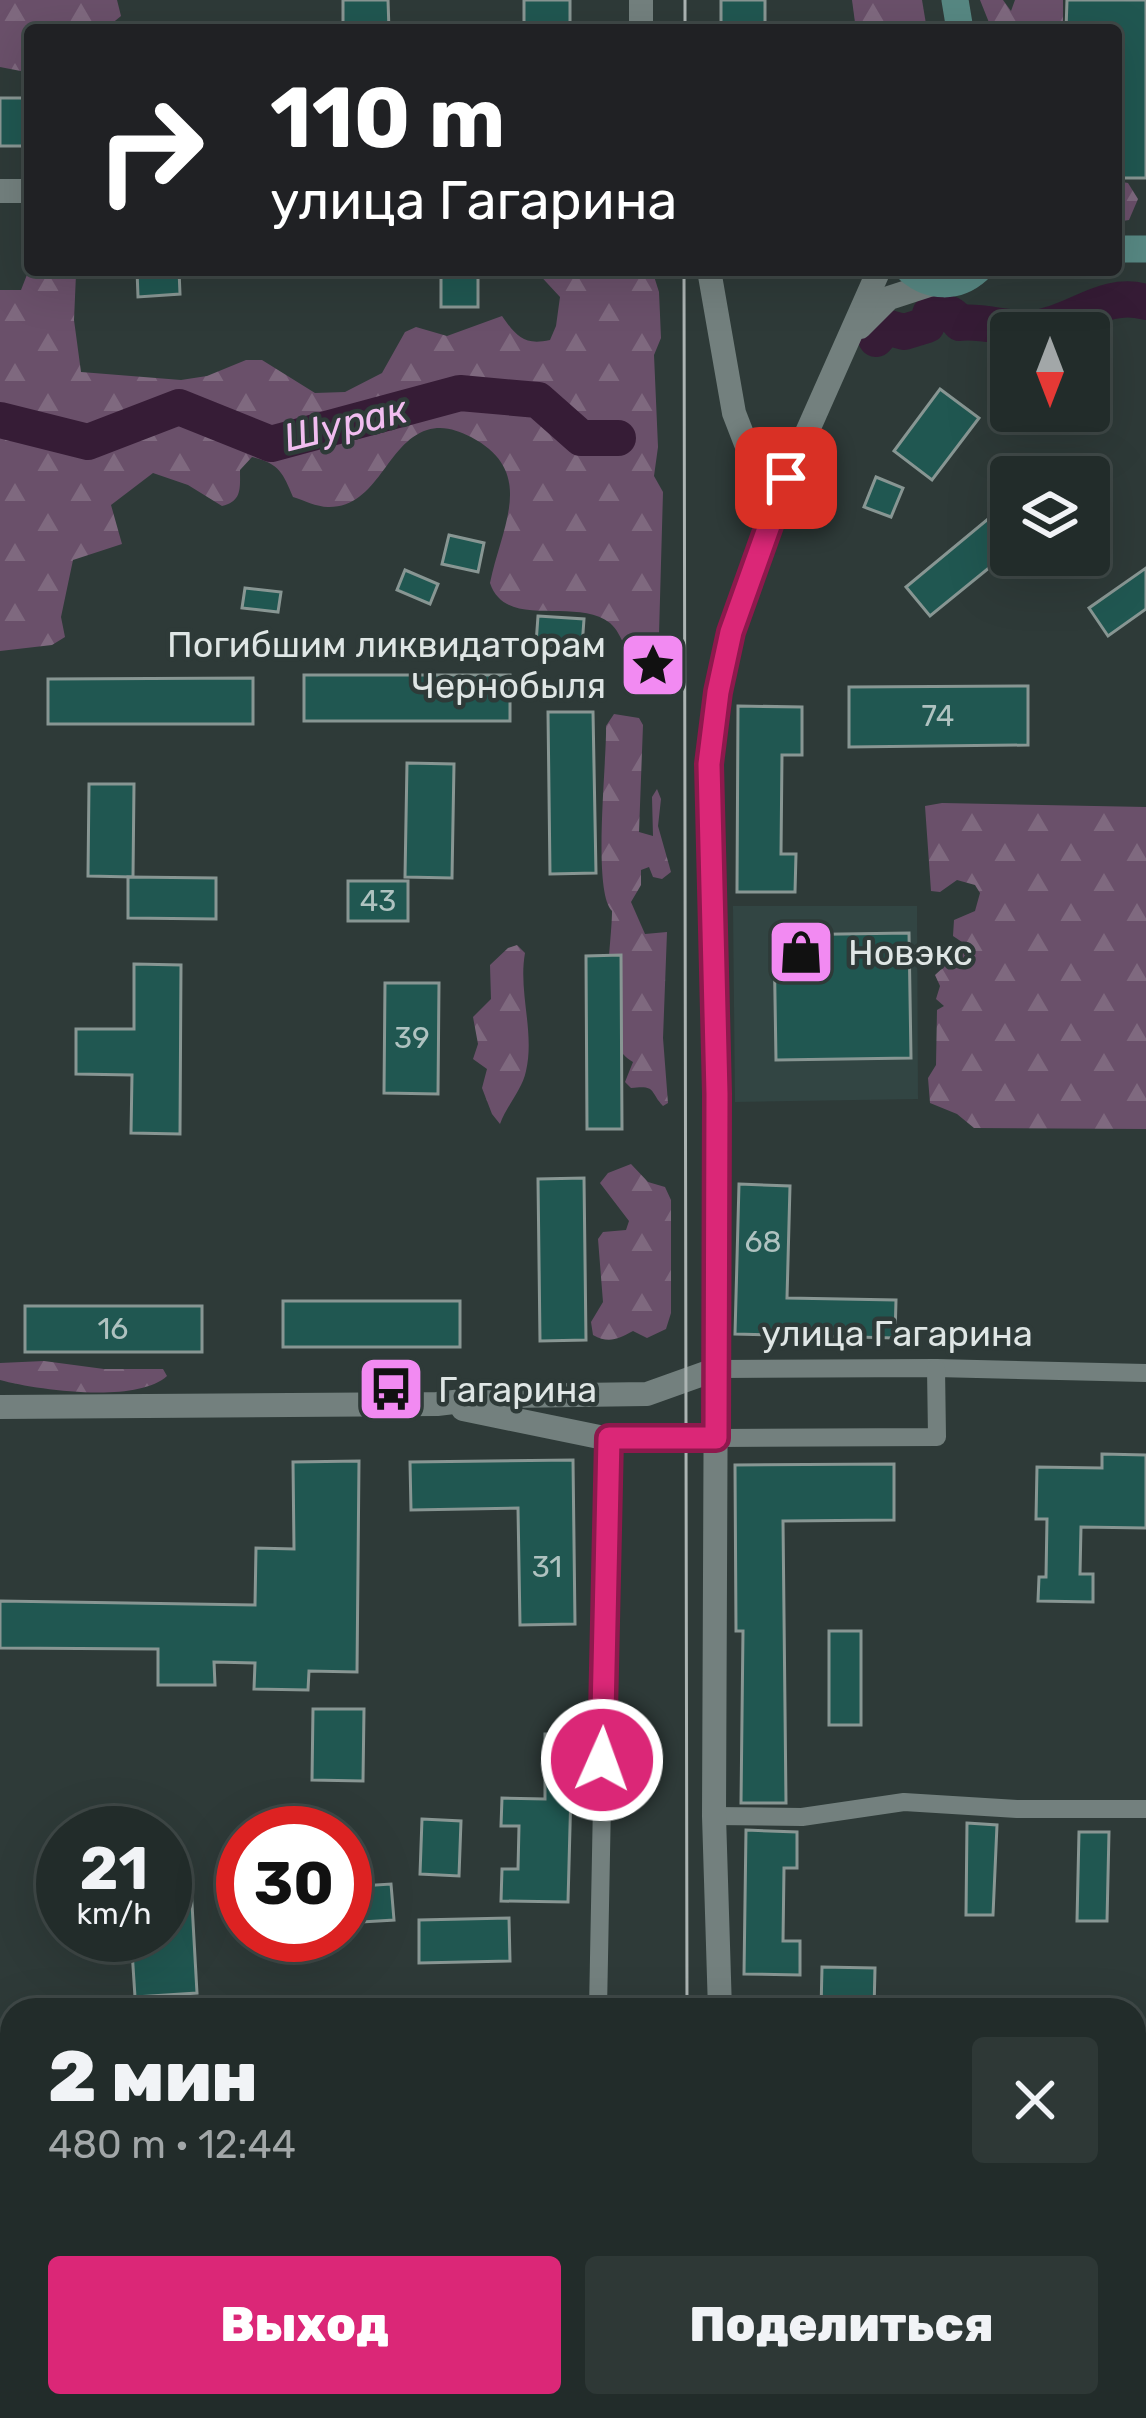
<!DOCTYPE html>
<html lang="ru">
<head>
<meta charset="utf-8">
<style>
  :root { --surface:#222c2a; --page:#2e3836; --text:#f1f3f6; --muted:#a2a7a8; --line:#3f4847; --accent:#db2777 }
  body { margin:0; font-family:Rubik,sans-serif; background:var(--page); color:var(--text); height:100vh; display:flex; flex-direction:column; font-size:45px; white-space:nowrap }
  * { box-sizing:border-box; margin:0 }
  p { font-size:39px; color:var(--muted) }
  .icon { flex:none; width:66px; height:66px; fill:none; stroke:currentColor; stroke-width:2; stroke-linecap:round; stroke-linejoin:round }
  .map { position:relative; flex:1; overflow:hidden }
  .details { position:absolute; left:0px; top:1998px; width:1146px; height:420px; display:flex; flex-direction:column; background:var(--surface); border-radius:36px 36px 0 0; box-shadow:0 12px 48px #0002,0 0 0 3px var(--line) }
  .details>* { flex:none }
  .banner { position:absolute; left:24px; top:24px; width:1098px; height:252px; border-radius:12px; box-shadow:0 12px 48px #0002,0 0 0 3px var(--line); background:#202124; color:#fff; overflow:hidden }
  .needle { width:78px; rotate:180deg }
  .controls { position:absolute; left:990px; top:312px; display:grid; gap:24px }
  .controls a { display:grid; place-items:center; width:120px; height:120px; border-radius:12px; background:var(--surface); box-shadow:0 12px 48px #0002,0 0 0 3px var(--line); font-size:60px }
  .speed { position:absolute; left:36px; top:1806px; display:flex; gap:24px; font-size:60px; font-weight:700; text-align:center }
  .speed>* { display:grid; place-content:center; width:156px; height:156px; border-radius:50%; background:var(--surface); box-shadow:0 12px 48px #0002,0 0 0 3px var(--line); line-height:1 }
  .speed small { font-size:30px; font-weight:400 }
  .speed .limit { border:18px solid #d22; background:#fff; color:#111 }
  .pin { position:absolute; display:grid; place-items:center; width:102px; height:102px; color:#fff; margin:-51px; border-radius:24px; box-shadow:0 6px 18px #0006 }
  .me { position:absolute; width:132px; margin:-66px; rotate:2deg; stroke-linejoin:round; filter:drop-shadow(0 0 9px #0008) }
  .turn { display:flex; align-items:center; gap:42px; height:252px; padding:0 48px; font-size:54px }
  .turn .icon { width:156px; height:156px; stroke-width:2.5 }
  .turn b { display:block; font-size:84px; line-height:102px }
  .round { display:grid; place-items:center; flex:none; width:126px; height:126px; border-radius:12px; background:var(--page) }
  .headline { display:flex; align-items:center; justify-content:space-between; height:204px; padding:0 48px }
  h1 { font-size:72px; font-weight:800; line-height:90px }
  .button { display:flex; gap:24px; margin-top:auto; padding:24px 48px }
  .button a { flex:1; height:138px; border-radius:12px; background:var(--accent); color:#fff; font-size:48px; font-weight:800; line-height:138px; text-align:center }
  .button a+a { background:var(--page); color:var(--text) }
  .map>svg:first-child { display:block }
  .built { fill:#324543 }
  .forest { fill:url(#forest-firs) }
  .lines { fill:none; stroke-linecap:round; stroke-linejoin:round }
  .river { stroke:#361c36; stroke-width:36 }
  .building { fill:#205751; stroke:#889693; stroke-width:3 }
  .minor { stroke:#73807e; stroke-width:18 }
  .tertiary { stroke:#73807e; stroke-width:24 }
  .secondary { stroke:#578883; stroke-width:27 }
  .tram { stroke:#acb4b3; stroke-width:3 }
  .route-casing { stroke:#8e194d; stroke-width:30 }
  .route { stroke:#db2777; stroke-width:21 }
  .labels { text-anchor:middle; stroke-width:9; stroke-linejoin:round; paint-order:stroke }
  .number-label { font-size:30px; fill:#afc2c0 }
  .poi-label { font-size:36px; fill:#dfe6e5; stroke:#2e3a38; text-anchor:start }
  .street-label { font-size:36px; fill:#dfe6e5; stroke:#2e3a38 }
  .water-label { font-size:39px; font-style:italic; fill:#f1bdf0; stroke:#2e3a38 }
</style>
</head>
<body>
<div class="map">
<svg width="1146" height="2418" viewBox="0 0 1146 2418">
  <defs>
    <pattern id="forest-firs" width="22" height="20" patternUnits="userSpaceOnUse" patternTransform="scale(3)"><rect width="22" height="20" fill="#6a506a"/><path d="M5 1l3.5 6h-7zM16 11l3.5 6h-7z" fill="#7f697f"/></pattern>
  </defs>
  <rect width="100%" height="100%" fill="#2e3a38"/>
  <path class="built" d="M733 906H917L918 1099 735 1102Z"/>
  <g class="forest">
    <path d="M0 0H117L121 16 110 25 30 30V84L26 72 0 67Z"/>
    <path d="M852 0H922L927 30H856Z"/>
    <path d="M980 0H1003L1011 11 1015 0H1063V30H992Z"/>
    <path d="M1117 181 1128 183 1138 199 1129 220 1116 222Z"/>
    <path d="M30 267 72 270 76 274 74 320 81 372 181 380 207 376 246 360H262L315 393 345 392 382 373 405 332 416 327 447 336 502 316C516 336 524 346 550 340L556 326 560 297 535 270H652L659 292 661 338 654 355 658 447 654 476 663 492 659 634 638 650 625 647C621 638 617 629 610 623 576 596 506 631 490 583 502 525 537 472 471 437 457 430 443 425 427 430 386 443 378 508 328 507 317 507 303 500 293 497 283 473 279 463 252 457L240 470C240 489 242 501 222 506L188 485 153 473 111 505 122 544 73 560 61 617 65 637 52 645 0 651V290H21Z"/>
    <path d="M614 714 639 718 643 725 639 832 653 836 652 797 657 789 661 799 658 826 671 872 662 879 653 877 649 867 641 870V885L631 902 645 934 667 932 663 1038 668 1103 663 1106C649 1091 657 1085 631 1088L625 1082 633 1062C593 1040 612 951 612 911 592 891 607 762 606 726Z"/>
    <path d="M942 803 1146 807V1129L974 1128 957 1114 930 1103 928 1078 936 1065 937 1010 944 1006 936 999 940 986 935 975 947 964 962 962V942L953 936 954 920 975 911 980 893 975 885 957 880 940 892 931 891 925 806Z"/>
    <path d="M517 945 525 953C518 992 535 1032 526 1071 522 1090 507 1105 500 1124L492 1114 482 1088 487 1069 473 1059 478 1044 473 1017 491 999 490 965 508 948Z"/>
    <path d="M631 1164 648 1182 665 1187 671 1200V1313L666 1329 647 1338 633 1331C618 1339 609 1344 593 1335L591 1322 603 1302 598 1239 603 1232 626 1230 629 1221 600 1183 608 1173Z"/>
    <path d="M44 1361 104 1369H163L167 1376C137 1404 37 1390 0 1380V1363Z"/>
    <path d="M619 2406H679V2418H621Z"/>
  </g>
  <g class="lines">
    <g class="river">
      <path d="M876 339 886 327 904 332 927 325 930 314C944 310 951 312 960 323 985 320 1010 331 1036 328 1076 322 1105 290 1146 302"/>
      <path d="M0 420 88 442 179 407 271 444 460 393 538 400 581 438H618"/>
    </g>
  </g>
  <g class="building">
    <path d="M343 0H388L389 30H343Z"/>
    <rect x="524" y="0" width="46" height="30"/>
    <rect x="721" y="0" width="44" height="30"/>
    <path d="M1067 0H1146V178H1116V30H1066Z"/>
    <path d="M0 98H29L30 146H0Z"/>
    <path d="M137 270H179L180 294 138 297Z"/>
    <rect x="441" y="270" width="37" height="37"/>
    <path d="M940 389 979 418 932 480 894 451Z"/>
    <path d="M876 477 903 488 891 517 864 507Z"/>
    <path d="M1011 500V550L930 616 906 587Z"/>
    <path d="M449 535 484 543 478 572 442 564Z"/>
    <path d="M1146 568V609L1108 636 1089 608Z"/>
    <path d="M405 570 438 584 430 604 397 590Z"/>
    <path d="M245 588 281 592 278 612 242 608Z"/>
    <path d="M538 616 584 619 582 647 536 644Z"/>
    <rect x="304" y="675" width="206" height="46"/>
    <path d="M253 678V724H48V679Z"/>
    <path d="M1028 686V745L849 747V687Z"/>
    <path d="M738 706 802 707V755H782L781 854H796L795 892H737Z"/>
    <path d="M548 712H593L596 873 550 874Z"/>
    <path d="M407 763 454 764 452 878 405 877Z"/>
    <path d="M89 784H134L133 877 88 876Z"/>
    <path d="M128 877 216 878V919L128 918Z"/>
    <rect x="348" y="881" width="60" height="40"/>
    <path d="M909 933 911 1058 776 1060 774 935Z"/>
    <path d="M621 955 622 1129H587L586 956Z"/>
    <path d="M134 964 181 965 180 1134 131 1133 132 1075 76 1074V1029H134Z"/>
    <path d="M385 983H439L438 1094 384 1093Z"/>
    <path d="M584 1178 586 1340 540 1341 538 1179Z"/>
    <path d="M739 1184 790 1186 787 1298 896 1300 895 1338 735 1334Z"/>
    <rect x="283" y="1301" width="177" height="46"/>
    <rect x="25" y="1306" width="177" height="46"/>
    <path d="M1102 1454 1146 1455V1528L1081 1527 1080 1574H1093V1602L1038 1601 1039 1577H1046L1047 1519H1036L1037 1467 1102 1468Z"/>
    <path d="M573 1460 575 1624 520 1625 518 1508 411 1510 410 1462Z"/>
    <path d="M359 1461 357 1672 309 1671 308 1690 254 1689 255 1663 214 1662 215 1685H158V1649L0 1648V1601L255 1605 256 1548 294 1549 293 1462Z"/>
    <path d="M894 1464V1520L783 1521 786 1803H741L743 1631H736L735 1465Z"/>
    <rect x="829" y="1631" width="32" height="94"/>
    <path d="M313 1709H364L363 1781 312 1780Z"/>
    <path d="M545 1734H587V1790H571L568 1902 501 1901 502 1869H518L519 1826H501L502 1798 545 1799Z"/>
    <path d="M422 1819 461 1821 459 1876 420 1874Z"/>
    <path d="M967 1823 997 1825 993 1915H966Z"/>
    <path d="M746 1830 797 1832V1868H784L783 1941H800V1975L744 1974Z"/>
    <path d="M1079 1832H1109L1107 1921H1077Z"/>
    <path d="M391 1884 394 1920 345 1923V1887Z"/>
    <path d="M191 1886 197 1993 135 1997 131 1935H165V1887Z"/>
    <path d="M509 1918 510 1961 419 1963V1920Z"/>
    <path d="M822 1967 875 1968 874 2010H821Z"/>
  </g>
  <g class="lines">
    <g class="minor">
      <path d="M717 1369 936 1368 1146 1373"/>
      <path d="M717 1438 937 1437 936 1368"/>
      <path d="M714 1816 802 1817 904 1802 1017 1809H1146"/>
      <path d="M598 2010 609 1439"/>
      <path d="M0 2277 12 2280"/>
      <path d="M0 2358H12"/>
      <path d="M55 2406 56 2418"/>
      <path d="M608 2406 610 2418"/>
      <path d="M959 2406 960 2418"/>
    </g>
    <g class="tertiary">
      <path d="M641 30V0"/>
      <path d="M0 191H30"/>
      <path d="M709 270 734 413 772 511"/>
      <path d="M860 327 889 298 932 284"/>
      <path d="M0 1407 437 1404 504 1396 647 1394 717 1369"/>
      <path d="M463 1409 609 1439 717 1438"/>
      <path d="M720 2010 714 1816 717 1093 709 764 717 692 731 632 772 511 879 270"/>
      <path d="M733 2406 734 2418"/>
    </g>
    <g class="secondary">
      <path d="M955 0 960 30"/>
      <path d="M1116 249H1146"/>
      <path d="M909 270C930 288 957 289 978 270"/>
    </g>
    <g class="tram">
      <path d="M685 30V0"/>
      <path d="M684 270 687 2010"/>
      <path d="M695 2406 696 2418"/>
    </g>
  </g>
  <g class="lines">
    <defs>
      <path id="route" d="M602 1760 609 1438H716L717 1094 709 764 718 692 731 632 786 478"/>
    </defs>
    <use href="#route" class="route-casing"/>
    <use href="#route" class="route"/>
  </g>
  <defs>
    <symbol id="sight-square" viewBox="-11 -11 22 22"><rect x="-9" y="-9" width="18" height="18" rx="4" fill="#f28af2" stroke="#2e3a38"/><path d="M0-6L1.8-2.2L6-1.7L2.9 1.2L3.7 5.4L0 3.3L-3.7 5.4L-2.9 1.2L-6-1.7L-1.8-2.2Z" fill="#111"/></symbol>
    <symbol id="shop-square" viewBox="-11 -11 22 22"><rect x="-9" y="-9" width="18" height="18" rx="4" fill="#f28af2" stroke="#2e3a38"/><path d="M-5-2.5h2.3a2.7 3.5 0 0 1 5.4 0H5L5.5 6h-11ZM-1.5-2.5h3a1.5 2.3 0 0 0-3 0Z" fill="#111"/></symbol>
    <symbol id="bus-square" viewBox="-11 -11 22 22"><rect x="-9" y="-9" width="18" height="18" rx="4" fill="#f28af2" stroke="#2e3a38"/><path d="M-5-6H5V4H4V6H2V4H-2V6H-4V4H-5ZM-3.5-4V0h7V-4ZM-3.5 1.2v1.5H-2V1.2ZM2 1.2v1.5H3.5V1.2Z" fill="#111"/></symbol>
  </defs>
  <g fill-rule="evenodd">
    <use href="#sight-square" x="615" y="627" width="76" height="76"/>
    <use href="#shop-square" x="763" y="914" width="76" height="76"/>
    <use href="#bus-square" x="353" y="1351" width="76" height="76"/>
  </g>
  <g class="labels">
    <g class="number-label">
      <text x="938" y="726">74</text>
      <text x="378" y="911">43</text>
      <text x="412" y="1048">39</text>
      <text x="763" y="1252">68</text>
      <text x="113" y="1339">16</text>
      <text x="547" y="1577">31</text>
    </g>
    <g class="poi-label">
      <text x="606" y="657" text-anchor="end">Погибшим ликвидаторам<tspan x="606" dy="41">Чернобыля</tspan></text>
      <text x="848" y="965">Новэкс</text>
      <text x="438" y="1402">Гагарина</text>
    </g>
    <g class="street-label">
      <text x="897" y="1346">улица Гагарина</text>
    </g>
    <g class="water-label">
      <text transform="translate(345 423) rotate(-14)" y="14">Шурак</text>
    </g>
  </g>
</svg>
<div class="controls">
<a><svg class="needle" viewBox="-14 -14 28 28"><path d="M0-13l5 13h-10z" fill="#e53935"/><path d="M0 13l5-13h-10z" fill="#a2a7a8"/></svg></a>
<a><svg class="icon" aria-label="layers" viewBox="0 0 24 24"><path d="M12 4l9 5-9 5-9-5zM3 14l9 5 9-5"/></svg></a>
</div>
<div class="speed"><div>21<small>km/h</small></div><div class="limit">30</div></div>
<div class="pin" style="left:786px;top:478px;background:#d93025"><svg class="icon" aria-label="arrive" viewBox="0 0 24 24"><path d="M6 21V4h12l-3 4 3 4H6"/></svg></div>
<svg class="me" style="left:602px;top:1760px" viewBox="-20 -20 40 40"><circle r="17" fill="#db2777" stroke="#fff" stroke-width="3"/><path d="M0-11L8 9 0 5-8 9z" fill="#fff"/></svg>
<div class="banner">
<div class="turn"><svg class="icon" aria-label="right" viewBox="0 0 24 24"><path d="M7 20v-9h11M14 6l5 5-5 5"/></svg><div><b>110 m</b>улица Гагарина</div></div>
</div>
<section class="details">
<div class="headline"><div><h1>2 мин</h1><p>480 m · 12:44</p></div><a class="round"><svg class="icon" aria-label="close" viewBox="0 0 24 24"><path d="M6 6l12 12M18 6L6 18"/></svg></a></div>
<div class="button"><a>Выход</a><a>Поделиться</a></div>
</section>
</div>
</body>
</html>
